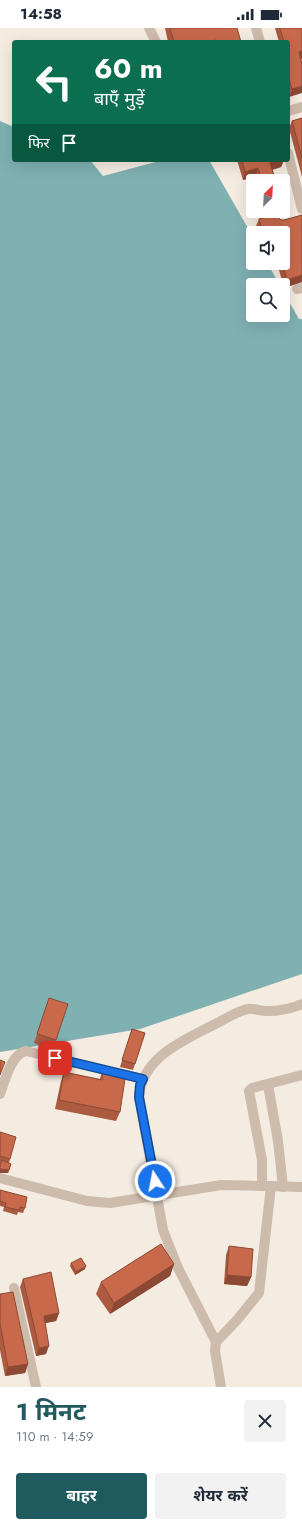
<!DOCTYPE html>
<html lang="hi">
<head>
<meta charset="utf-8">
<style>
  :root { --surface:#fff; --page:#f2f2f3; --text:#1f2937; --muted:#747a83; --accent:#1f5a5e }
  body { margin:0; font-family:Jost,"Noto Sans Devanagari",sans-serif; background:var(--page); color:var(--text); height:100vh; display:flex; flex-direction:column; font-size:15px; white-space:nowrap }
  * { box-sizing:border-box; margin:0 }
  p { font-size:13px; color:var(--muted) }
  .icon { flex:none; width:22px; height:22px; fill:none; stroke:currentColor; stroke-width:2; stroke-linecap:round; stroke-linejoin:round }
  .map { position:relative; height:1359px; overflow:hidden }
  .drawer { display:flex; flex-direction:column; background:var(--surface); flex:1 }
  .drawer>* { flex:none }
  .guide { position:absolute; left:12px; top:12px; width:278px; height:122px; border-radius:4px; box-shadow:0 4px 16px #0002; background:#0b6e4f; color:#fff; overflow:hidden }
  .needle { width:26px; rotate:24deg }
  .controls { position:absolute; left:246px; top:146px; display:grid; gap:8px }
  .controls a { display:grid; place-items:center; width:44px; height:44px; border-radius:4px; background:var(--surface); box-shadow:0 4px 16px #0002; font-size:20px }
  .pin { position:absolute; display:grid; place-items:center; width:34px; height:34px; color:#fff; margin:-17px; border-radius:8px; box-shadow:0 2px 6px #0006 }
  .me { position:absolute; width:44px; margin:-22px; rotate:349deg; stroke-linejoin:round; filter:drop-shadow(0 0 3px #0008) }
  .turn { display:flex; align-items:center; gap:14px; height:84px; padding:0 16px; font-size:18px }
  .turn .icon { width:52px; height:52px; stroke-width:2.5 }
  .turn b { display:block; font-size:28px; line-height:34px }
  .then { display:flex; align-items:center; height:38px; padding:0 16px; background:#0003; gap:8px; font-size:15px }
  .round { display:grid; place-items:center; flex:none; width:42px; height:42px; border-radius:4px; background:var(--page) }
  .summary { display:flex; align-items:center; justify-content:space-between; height:68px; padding:0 16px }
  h1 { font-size:24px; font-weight:700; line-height:30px; color:var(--accent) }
  .cta { display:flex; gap:8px; margin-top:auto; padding:8px 16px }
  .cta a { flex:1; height:46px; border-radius:4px; background:var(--accent); color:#fff; font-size:16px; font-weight:700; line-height:46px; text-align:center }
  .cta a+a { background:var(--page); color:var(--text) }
  .status { display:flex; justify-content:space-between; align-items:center; height:28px; padding:0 20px; background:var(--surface); direction:ltr }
  .status svg { height:11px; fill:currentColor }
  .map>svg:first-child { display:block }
  .water { fill:#7fb0b2 }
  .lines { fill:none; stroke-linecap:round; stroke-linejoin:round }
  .minor { stroke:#cdbbac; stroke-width:10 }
  .wall { fill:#ac5a40 }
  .shaded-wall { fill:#8c4a34 }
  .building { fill:#c8694b; stroke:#8c4a34 }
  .route-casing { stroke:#114b97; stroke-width:10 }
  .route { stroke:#1a73e8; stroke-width:7 }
</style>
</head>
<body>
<div class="status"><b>14:58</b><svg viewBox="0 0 49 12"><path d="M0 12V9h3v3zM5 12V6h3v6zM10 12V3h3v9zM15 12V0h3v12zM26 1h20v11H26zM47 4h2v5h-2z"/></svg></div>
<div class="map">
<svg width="302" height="1359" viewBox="0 0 302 1359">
  <rect width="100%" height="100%" fill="#f4ebe1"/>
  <path class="water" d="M0 93 14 99V132H90L103 148 163 132H209L253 209V235H267L280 257H253V287H283V263L299 291H302V946L140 1001 0 1024Z"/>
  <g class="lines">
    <g class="minor">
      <path d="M149 0 156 14"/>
      <path d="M256 0 260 14"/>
      <path d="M288 83 302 79"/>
      <path d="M288 125 302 181"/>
      <path d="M297 261 302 260"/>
      <path d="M268 1057 278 1113 283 1159"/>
      <path d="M0 1066C5 1053 11 1026 26 1023L143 1051"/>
      <path d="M0 1150 87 1173 110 1175 221 1157 302 1159"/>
      <path d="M262 1158V1132L249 1063 252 1060 302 1047"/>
      <path d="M14 1260 36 1359"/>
      <path d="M216 1314 178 1240 163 1202 139 1069C142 1028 185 1012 217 995 226 991 239 982 248 981 254 980 260 983 266 983 278 983 291 981 302 976"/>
      <path d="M221 1359 215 1323 216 1314 237 1292 259 1265 271 1158"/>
    </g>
  </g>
  <g class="wall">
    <path d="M165 0H237L241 14H168Z"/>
    <path d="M275 0H302V31H301L302 36 289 69 288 66V14H279Z"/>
    <path d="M302 90V149L289 100 292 93Z"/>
    <path d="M237 132H284L281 139 272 142 276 153H257L256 148 243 152Z"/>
    <path d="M265 183H282L280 187 277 189 281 192H284L302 187V254L284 260 277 235H283V205H258L256 198 259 191 267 188Z"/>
    <path d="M46 979 56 1012 52 1022 34 1015Z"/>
    <path d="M132 1001 145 1005 133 1042 120 1039Z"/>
    <path d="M103 1040 120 1084 116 1093 55 1081 61 1053 64 1044 100 1051Z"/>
    <path d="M0 1104 10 1131 9 1135 11 1136 8 1145 0 1135Z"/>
    <path d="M0 1162 25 1180 23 1185 18 1184 17 1187 3 1183 4 1179 0 1178Z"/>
    <path d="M229 1218 251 1249 247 1258 224 1256 226 1227Z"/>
    <path d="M71 1235 85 1241 75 1247 70 1238Z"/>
    <path d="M174 1236 170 1248 110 1286 96 1266 101 1254Z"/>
    <path d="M23 1251 59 1285 56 1293 45 1295 46 1326 36 1328 20 1259Z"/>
    <path d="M0 1266 28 1336 25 1345 5 1348 0 1322Z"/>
  </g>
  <g class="shaded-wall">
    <path d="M302 23V31L296 32 299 24Z"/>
    <path d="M302 58V65L289 69 292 61Z"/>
    <path d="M281 132H284L281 139 268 143 270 135Z"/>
    <path d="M258 140 256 148 243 152 245 144Z"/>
    <path d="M277 183H282L280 187 275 190Z"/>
    <path d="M302 247V254L284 260 287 252Z"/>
    <path d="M0 1141 9 1142 8 1145H0Z"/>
    <path d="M174 1236 170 1248 110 1286 114 1275Z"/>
    <path d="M86 1238 85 1241 75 1247 76 1244Z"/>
    <path d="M227 1247 251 1249 247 1258 224 1256Z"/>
    <path d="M59 1285 56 1293 41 1296 44 1288Z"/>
    <path d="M49 1318 46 1326 36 1328 39 1320Z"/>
    <path d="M28 1336 25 1345 5 1348 8 1339Z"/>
  </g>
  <g class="building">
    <path d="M170 0H237L241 14H216V12L208 14H174Z"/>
    <path d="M280 0H302V23L299 24 302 36V58L292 61 288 48V14H284Z"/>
    <path d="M302 90V130L292 93Z"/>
    <path d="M242 132H281L270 135 276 153H262L258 140 245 144Z"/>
    <path d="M270 183H278L277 188 281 192H284L302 187V247L287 252 282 235H283V205H263L259 191 272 187Z"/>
    <path d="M49 970 68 976 56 1012 37 1006Z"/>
    <path d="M132 1001 145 1005 135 1036 122 1032Z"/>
    <path d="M0 1032 5 1034 0 1047Z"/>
    <path d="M103 1040 126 1044 120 1084 59 1072 64 1044 102 1052Z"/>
    <path d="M0 1104 16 1109 10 1131 0 1128Z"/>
    <path d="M2 1132 11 1136 9 1142 0 1141V1137Z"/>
    <path d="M0 1162 27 1169 25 1180 20 1179 19 1182 5 1179 6 1175 0 1173Z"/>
    <path d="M161 1216 174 1236 114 1275 101 1254Z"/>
    <path d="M229 1218 253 1221 251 1249 227 1247Z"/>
    <path d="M81 1230 86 1238 76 1244 71 1235Z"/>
    <path d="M51 1244 59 1285 44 1288 49 1318 39 1320 23 1251Z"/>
    <path d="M13 1264 28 1336 8 1339 0 1295V1266Z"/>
  </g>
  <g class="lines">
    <defs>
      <path id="route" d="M55 1030 143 1051 140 1057 139 1069 155 1153"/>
    </defs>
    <use href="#route" class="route-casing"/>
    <use href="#route" class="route"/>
  </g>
</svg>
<div class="controls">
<a><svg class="needle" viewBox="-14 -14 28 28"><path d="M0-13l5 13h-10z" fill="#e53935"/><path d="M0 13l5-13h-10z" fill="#747a83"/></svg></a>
<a><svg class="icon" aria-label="sound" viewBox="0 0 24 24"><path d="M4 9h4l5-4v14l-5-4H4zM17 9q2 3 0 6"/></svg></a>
<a><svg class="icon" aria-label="search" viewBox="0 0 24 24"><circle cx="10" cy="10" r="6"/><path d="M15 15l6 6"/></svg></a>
</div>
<div class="pin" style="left:55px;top:1030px;background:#d93025"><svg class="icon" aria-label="arrive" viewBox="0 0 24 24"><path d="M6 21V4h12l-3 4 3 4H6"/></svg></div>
<svg class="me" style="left:155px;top:1153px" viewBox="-20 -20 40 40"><circle r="17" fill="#1a73e8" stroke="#fff" stroke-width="3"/><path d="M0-11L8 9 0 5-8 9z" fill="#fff"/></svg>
<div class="guide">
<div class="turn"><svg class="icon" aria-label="left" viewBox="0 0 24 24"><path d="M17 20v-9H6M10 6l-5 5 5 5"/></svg><div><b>60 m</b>बाएँ मुड़ें</div></div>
<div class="then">फिर<svg class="icon" aria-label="arrive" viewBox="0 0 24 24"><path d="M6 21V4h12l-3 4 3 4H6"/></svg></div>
</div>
</div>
<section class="drawer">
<div class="summary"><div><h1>1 मिनट</h1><p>110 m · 14:59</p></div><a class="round"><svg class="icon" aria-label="close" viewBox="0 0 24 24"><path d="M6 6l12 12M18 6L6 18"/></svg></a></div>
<div class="cta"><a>बाहर</a><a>शेयर करें</a></div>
</section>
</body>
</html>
